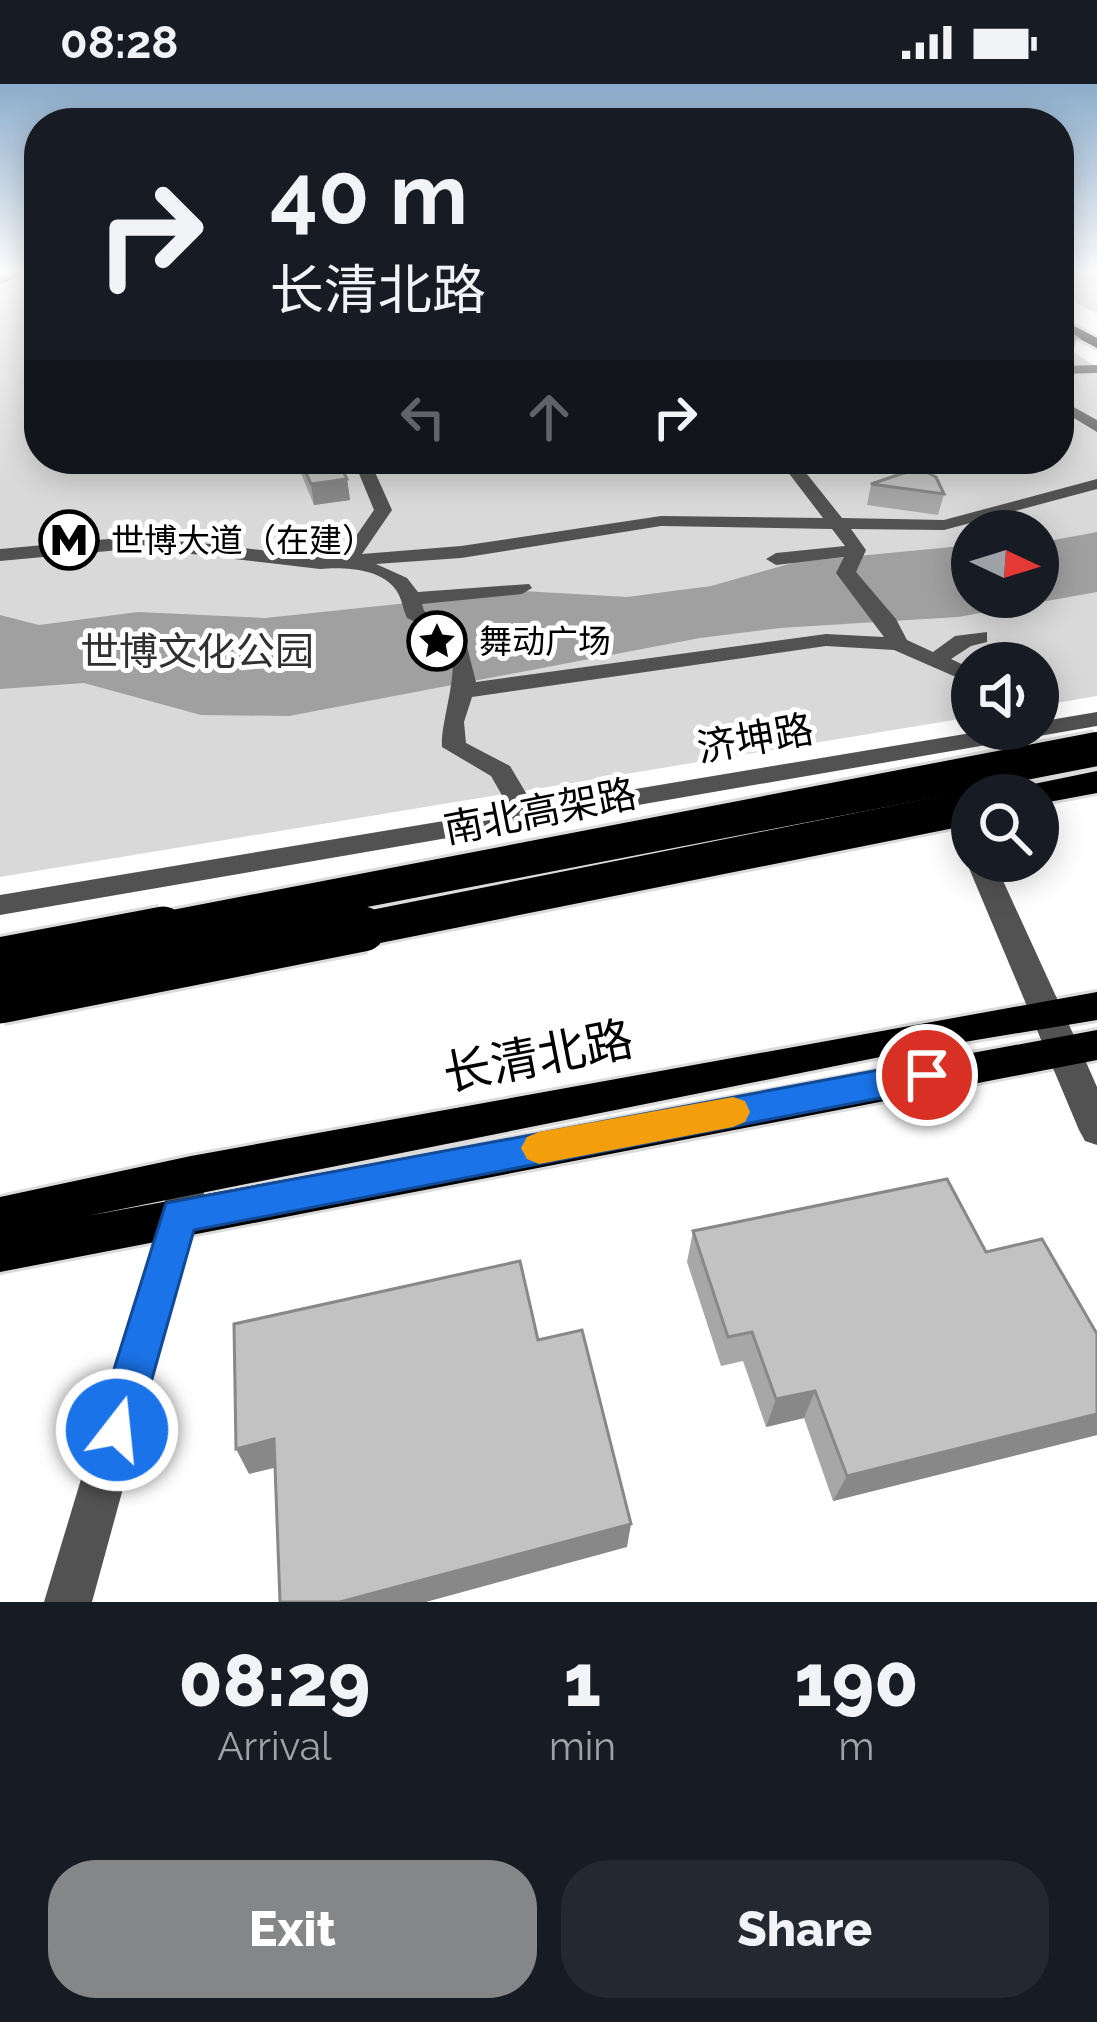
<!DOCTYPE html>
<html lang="en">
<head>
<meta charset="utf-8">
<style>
  :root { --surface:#171b24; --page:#242831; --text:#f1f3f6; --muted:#9ea1a6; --accent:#858687 }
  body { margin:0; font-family:Raleway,"Noto Sans SC",sans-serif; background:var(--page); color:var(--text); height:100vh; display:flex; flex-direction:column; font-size:45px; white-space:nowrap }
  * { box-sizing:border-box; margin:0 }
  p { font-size:39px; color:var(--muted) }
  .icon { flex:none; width:66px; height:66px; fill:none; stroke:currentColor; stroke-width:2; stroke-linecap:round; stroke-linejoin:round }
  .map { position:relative; height:1518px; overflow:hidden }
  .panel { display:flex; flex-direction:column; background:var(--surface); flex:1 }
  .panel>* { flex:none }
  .banner { position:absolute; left:24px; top:24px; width:1050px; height:366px; border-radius:48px; box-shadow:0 6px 30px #0003; background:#171b24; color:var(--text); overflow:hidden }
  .needle { width:78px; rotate:94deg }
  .fabs { position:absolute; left:951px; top:426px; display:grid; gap:24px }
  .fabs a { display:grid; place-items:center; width:108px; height:108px; border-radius:50%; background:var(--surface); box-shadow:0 6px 30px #0003; font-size:60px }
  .pin { position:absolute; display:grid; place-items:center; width:102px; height:102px; color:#fff; margin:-51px; border:6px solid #fff; border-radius:50%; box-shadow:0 3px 12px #0007 }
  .me { position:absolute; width:132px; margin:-66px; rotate:16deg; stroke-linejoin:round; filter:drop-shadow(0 0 9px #0008) }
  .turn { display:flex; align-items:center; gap:42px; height:252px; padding:0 48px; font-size:54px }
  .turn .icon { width:156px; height:156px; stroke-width:2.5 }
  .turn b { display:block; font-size:84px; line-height:102px }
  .lanes { display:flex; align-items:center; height:114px; padding:0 48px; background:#0003; justify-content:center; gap:60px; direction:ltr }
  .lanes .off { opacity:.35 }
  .eta { display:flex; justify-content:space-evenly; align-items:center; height:204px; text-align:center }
  .eta b { font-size:72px; font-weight:800; line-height:84px }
  .action { display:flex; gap:24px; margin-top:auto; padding:24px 48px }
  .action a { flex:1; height:138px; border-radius:48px; background:var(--accent); color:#fff; font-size:48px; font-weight:800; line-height:138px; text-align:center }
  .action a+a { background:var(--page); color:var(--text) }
  .status { display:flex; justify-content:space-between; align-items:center; height:84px; padding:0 60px; background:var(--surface); direction:ltr }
  .status svg { height:33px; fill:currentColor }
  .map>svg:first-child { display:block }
  .green { fill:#d9d9d9; fill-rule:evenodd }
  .water { fill:#a0a0a0 }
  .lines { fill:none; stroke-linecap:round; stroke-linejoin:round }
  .major-tunnel-far1 { stroke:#d9d9d9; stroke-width:14; stroke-dasharray:14 8; stroke-linecap:butt }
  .major-tunnel { stroke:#d9d9d9; stroke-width:18; stroke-dasharray:18 9; stroke-linecap:butt }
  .major-casing { stroke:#dbdbdb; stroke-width:6 }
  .highway-casing { stroke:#dbdbdb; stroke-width:6 }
  .minor { fill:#525252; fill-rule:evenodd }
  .major { fill:#000; fill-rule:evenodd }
  .highway { fill:#000; fill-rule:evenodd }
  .highway-bridge-far1-casing { stroke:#dbdbdb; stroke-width:40; stroke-linecap:butt }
  .highway-bridge-casing { stroke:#dbdbdb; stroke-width:51; stroke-linecap:butt }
  .highway-bridge-far1 { stroke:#000; stroke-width:34 }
  .highway-bridge { stroke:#000; stroke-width:45 }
  .wall { fill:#a7a7a7 }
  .shaded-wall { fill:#888 }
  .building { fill:#c2c2c2; stroke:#888; stroke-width:3 }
  .route { fill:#1a73e8; stroke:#114b97; stroke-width:3 }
  .slow { fill:#f59e0b }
  .labels { text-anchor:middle; stroke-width:10; stroke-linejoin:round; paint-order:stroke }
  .far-poi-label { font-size:33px; fill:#000; stroke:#fff; text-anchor:start }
  .park-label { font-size:39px; fill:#303030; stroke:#fff }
  .street-label { font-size:39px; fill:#000; stroke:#fff }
  .near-street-label { font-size:48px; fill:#000; stroke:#fff }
</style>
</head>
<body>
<div class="status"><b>08:28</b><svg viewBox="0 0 49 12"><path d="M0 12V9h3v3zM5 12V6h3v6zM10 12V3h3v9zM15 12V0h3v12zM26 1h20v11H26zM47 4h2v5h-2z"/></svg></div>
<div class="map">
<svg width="1097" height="1518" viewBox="0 0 1097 1518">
  <rect width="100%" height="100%" fill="#fff"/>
  <g class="green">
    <path d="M0 187H39V375H1059V259L1097 283V612L1038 622V579H972V633L0 793ZM972 447H1038V513H972Z"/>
    <path d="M1059 187H1097V230L1059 210Z"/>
  </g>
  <path class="water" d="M1097 448V508L958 533 780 544 700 554 289 632 201 631 84 599 0 605V531L39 541 138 528 265 534 523 507 627 513 711 502 796 478 972 461V513H1038V459Z"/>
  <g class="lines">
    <g class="major-tunnel-far1">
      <path d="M1059 199 1097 196"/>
      <path d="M13 298 39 291"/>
    </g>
    <g class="major-tunnel">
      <path d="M0 301 24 295"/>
      <path d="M0 330 39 320"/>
    </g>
    <defs>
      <g id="major">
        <path d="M1059 234 1097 254V264L1059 244Z"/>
        <path d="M1097 908V936L910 967 87 1132 1097 946V976L0 1188V1113L191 1072Z"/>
      </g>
      <path id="highway" d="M1097 687V709L1038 720V711H1014L1019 703Z"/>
    </defs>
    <use href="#major" class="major-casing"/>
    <use href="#highway" class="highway-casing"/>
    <g class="minor">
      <path d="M18 187H33L0 200V193Z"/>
      <path d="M1097 281V289L1059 290V282Z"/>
      <path d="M1059 315 1097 336V348L1059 325Z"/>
      <path d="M353 375H369L392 426 362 470 461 462 661 432 823 434 778 375H795L842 434 944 436 1097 395V405L944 446 851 445 866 466 856 488 896 535 907 556 933 568 955 552 987 548V558L971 562 951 575 972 585V600L894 566 826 562 472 613 464 638 466 659 510 682 529 714 516 722 507 720 491 692 442 663C440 633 467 573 442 550 434 542 417 540 407 534 403 526 402 514 396 506 381 484 343 483 320 485L141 464 0 477V465L141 452 320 473 343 471 374 426ZM661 442 832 445 845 462 776 469 766 475 776 481 844 473 836 489 884 553 826 550 476 598 463 547 424 527 422 520 522 510 532 504 529 500 418 508 407 494 376 480 461 474Z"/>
      <path d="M1097 628V642L0 831V811L995 645H1038V638Z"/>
      <path d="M953 703 962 705 972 725V766L959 757 940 711Z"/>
      <path d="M970 770 972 777H994L1086 978 1097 1003V1061L1085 1057 1079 1046 966 777Z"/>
      <path d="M191 1074 204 1078 209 1090 92 1518H44L173 1090 178 1078Z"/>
    </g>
    <use href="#major" class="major"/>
    <use href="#highway" class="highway"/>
    <defs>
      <g id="highway-bridge-far1">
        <path d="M148 848 1097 665"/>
        <path d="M348 848 972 723"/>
      </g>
      <g id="highway-bridge">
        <path d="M0 876 163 845"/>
        <path d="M0 917 363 845"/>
      </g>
    </defs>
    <use href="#highway-bridge-far1" class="highway-bridge-far1-casing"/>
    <use href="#highway-bridge" class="highway-bridge-casing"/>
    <use href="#highway-bridge-far1" class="highway-bridge-far1"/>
    <use href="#highway-bridge" class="highway-bridge"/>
  </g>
  <g class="wall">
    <path d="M1059 243 1077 254 1070 277H1059Z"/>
    <path d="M295 375H337L347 395 350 416 314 421Z"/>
    <path d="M871 400 944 410 938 431 867 421Z"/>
    <path d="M693 1147 986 1168 1097 1250V1351L833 1417 804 1334 766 1343 743 1277 721 1282 687 1178Z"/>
  </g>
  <g class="shaded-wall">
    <path d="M347 395 350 416 314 421 311 400Z"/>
    <path d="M815 1307 804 1334 766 1343 776 1315Z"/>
    <path d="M1097 1330V1351L833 1417 847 1392Z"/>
    <path d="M274 1355 286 1381 249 1390 236 1365Z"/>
    <path d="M631 1440 627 1463 426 1518H340Z"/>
  </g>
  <g class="building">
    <path d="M1059 243 1077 254 1059 255Z"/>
    <path d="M300 375H337L347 395 311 400Z"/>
    <path d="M919 384 936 393 944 410 871 400Z"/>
    <path d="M947 1095 986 1168 1042 1155 1097 1250V1330L847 1392 815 1307 776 1315 752 1248 728 1253 693 1147Z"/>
    <path d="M520 1177 538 1256 582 1246 631 1440 340 1518H280L274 1355 236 1365 234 1240Z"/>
  </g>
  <linearGradient id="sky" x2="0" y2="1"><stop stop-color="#8baccb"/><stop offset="0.47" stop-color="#fff"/><stop offset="1" stop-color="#fff" stop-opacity="0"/></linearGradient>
  <rect width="1097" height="399" fill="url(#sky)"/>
  <path class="route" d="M927 977 939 981 944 991 939 1001 927 1005 194 1146 133 1362 117 1368 101 1362 95 1346 166 1119Z"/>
  <path class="slow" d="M733 1013 745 1017 750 1028 745 1038 733 1043 539 1080 527 1075 521 1064 527 1053 539 1048Z"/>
  <defs>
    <symbol id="metro-ring" viewBox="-11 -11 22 22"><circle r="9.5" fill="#fff" stroke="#000" stroke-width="1.5"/><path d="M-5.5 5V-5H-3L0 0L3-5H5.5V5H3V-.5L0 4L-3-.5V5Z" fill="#000"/></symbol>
    <symbol id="sight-ring" viewBox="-11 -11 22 22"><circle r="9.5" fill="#fff" stroke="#000" stroke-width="1.5"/><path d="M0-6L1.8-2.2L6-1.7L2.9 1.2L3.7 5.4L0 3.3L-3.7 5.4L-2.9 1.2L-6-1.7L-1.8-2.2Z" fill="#000"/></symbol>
  </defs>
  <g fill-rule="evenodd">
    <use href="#metro-ring" x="36" y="423" width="66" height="66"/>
    <use href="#sight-ring" x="404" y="524" width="66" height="66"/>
  </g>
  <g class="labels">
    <g class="far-poi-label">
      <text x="111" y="468">世博大道（在建）</text>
      <text x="479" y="569">舞动广场</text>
    </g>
    <g class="park-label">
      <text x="197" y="581">世博文化公园</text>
    </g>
    <g class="street-label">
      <text transform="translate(755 654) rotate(-10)" y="14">济坤路</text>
      <text transform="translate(540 727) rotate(-11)" y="14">南北高架路</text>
    </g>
    <g class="near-street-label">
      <text transform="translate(538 972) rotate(-11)" y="17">长清北路</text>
    </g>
  </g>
</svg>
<div class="fabs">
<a><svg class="needle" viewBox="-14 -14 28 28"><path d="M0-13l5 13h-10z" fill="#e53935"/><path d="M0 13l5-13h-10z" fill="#9ea1a6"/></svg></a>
<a><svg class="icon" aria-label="sound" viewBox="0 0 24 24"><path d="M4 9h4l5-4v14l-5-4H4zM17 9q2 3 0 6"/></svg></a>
<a><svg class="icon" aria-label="search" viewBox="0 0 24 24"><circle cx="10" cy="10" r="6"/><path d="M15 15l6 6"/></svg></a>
</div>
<div class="pin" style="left:927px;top:991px;background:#d93025"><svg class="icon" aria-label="arrive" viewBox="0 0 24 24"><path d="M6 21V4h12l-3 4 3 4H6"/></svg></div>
<svg class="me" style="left:117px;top:1346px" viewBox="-20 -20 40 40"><circle r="17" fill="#1a73e8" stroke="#fff" stroke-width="3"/><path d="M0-11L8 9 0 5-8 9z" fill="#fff"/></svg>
<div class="banner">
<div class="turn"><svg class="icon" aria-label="right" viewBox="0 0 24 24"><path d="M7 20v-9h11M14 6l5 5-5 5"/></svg><div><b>40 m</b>长清北路</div></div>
<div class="lanes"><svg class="icon off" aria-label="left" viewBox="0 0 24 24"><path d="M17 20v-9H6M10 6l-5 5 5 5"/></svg><svg class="icon off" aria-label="ahead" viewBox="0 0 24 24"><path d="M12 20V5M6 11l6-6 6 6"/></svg><svg class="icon" aria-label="right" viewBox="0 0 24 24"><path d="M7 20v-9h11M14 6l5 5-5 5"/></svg></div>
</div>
</div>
<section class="panel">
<div class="eta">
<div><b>08:29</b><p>Arrival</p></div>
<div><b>1</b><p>min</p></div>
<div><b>190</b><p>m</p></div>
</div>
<div class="action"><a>Exit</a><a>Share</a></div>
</section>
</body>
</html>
